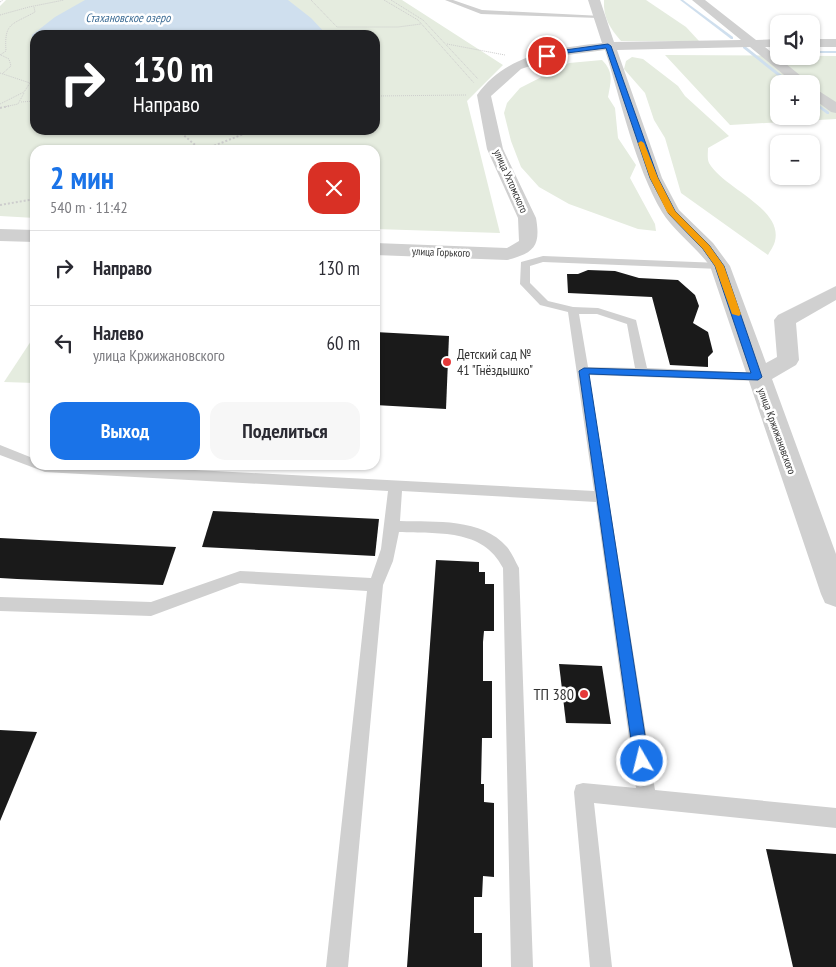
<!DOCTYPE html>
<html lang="ru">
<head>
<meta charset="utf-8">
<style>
  :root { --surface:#fff; --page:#f7f7f7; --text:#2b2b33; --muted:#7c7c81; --line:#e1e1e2; --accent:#1a73e8 }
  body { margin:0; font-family:"PT Sans Narrow",sans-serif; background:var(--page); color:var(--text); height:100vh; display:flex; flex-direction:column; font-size:19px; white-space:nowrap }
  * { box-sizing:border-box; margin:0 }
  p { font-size:16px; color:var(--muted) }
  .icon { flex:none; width:28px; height:28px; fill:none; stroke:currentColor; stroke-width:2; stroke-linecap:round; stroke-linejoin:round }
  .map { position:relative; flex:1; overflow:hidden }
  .panel { position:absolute; left:30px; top:145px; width:350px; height:325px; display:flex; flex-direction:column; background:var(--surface); border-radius:15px; box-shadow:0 1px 4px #0004 }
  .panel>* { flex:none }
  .hud { position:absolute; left:30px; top:30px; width:350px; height:105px; border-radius:15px; box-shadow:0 1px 4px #0004; background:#202124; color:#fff; overflow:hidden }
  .tools { position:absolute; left:770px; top:15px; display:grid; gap:10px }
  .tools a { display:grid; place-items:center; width:50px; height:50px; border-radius:10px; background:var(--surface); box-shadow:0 1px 4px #0004; font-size:25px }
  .pin { position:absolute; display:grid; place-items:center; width:42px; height:42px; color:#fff; margin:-21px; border:2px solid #fff; border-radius:50%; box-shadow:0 1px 5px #0007 }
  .me { position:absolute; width:55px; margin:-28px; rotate:352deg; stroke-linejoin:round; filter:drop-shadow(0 0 4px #0008) }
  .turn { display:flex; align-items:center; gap:18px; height:105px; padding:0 20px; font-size:22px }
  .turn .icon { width:65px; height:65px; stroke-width:2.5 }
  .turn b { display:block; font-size:35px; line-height:42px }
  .round { display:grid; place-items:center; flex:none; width:52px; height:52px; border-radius:15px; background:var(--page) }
  .head { display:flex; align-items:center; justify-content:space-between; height:85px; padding:0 20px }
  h1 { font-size:30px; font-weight:700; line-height:38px; color:var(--accent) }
  .cta { display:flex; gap:10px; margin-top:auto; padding:10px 20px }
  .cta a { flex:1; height:58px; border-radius:15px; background:var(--accent); color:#fff; font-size:20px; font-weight:700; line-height:58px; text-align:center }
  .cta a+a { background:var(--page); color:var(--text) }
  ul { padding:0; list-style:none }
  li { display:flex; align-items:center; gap:15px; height:75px; padding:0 20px; border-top:1px solid var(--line) }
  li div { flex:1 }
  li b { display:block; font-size:19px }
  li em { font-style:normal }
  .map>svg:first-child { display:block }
  .green { fill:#e5ecdf; fill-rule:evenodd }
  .water { fill:#cfdfee }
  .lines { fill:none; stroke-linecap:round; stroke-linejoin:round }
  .stream { fill:#cfdfee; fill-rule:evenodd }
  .building { fill:#1a1a1a }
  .path-far1 { stroke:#cdcdcd; stroke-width:1; stroke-dasharray:1 1; stroke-linecap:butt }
  .path { stroke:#cdcdcd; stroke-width:2; stroke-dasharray:2 2; stroke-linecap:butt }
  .lane { fill:#d0d0d0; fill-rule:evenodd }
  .street { fill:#d0d0d0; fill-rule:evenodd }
  .route { fill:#1a73e8; stroke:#114b97 }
  .slow { fill:#f59e0b }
  .poi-dot { fill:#e53939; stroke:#fff; stroke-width:2 }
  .labels { text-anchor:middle; stroke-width:5; stroke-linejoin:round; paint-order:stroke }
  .far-street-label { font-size:11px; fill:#333; stroke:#fff }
  .far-water-label { font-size:12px; font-style:italic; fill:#3f6e96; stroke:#fff }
  .poi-label { font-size:14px; fill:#333; stroke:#fff; text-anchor:start }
  .near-poi-label { font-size:16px; fill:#333; stroke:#fff; text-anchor:end }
</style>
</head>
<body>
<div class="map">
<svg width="836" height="967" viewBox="0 0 836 967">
  <rect width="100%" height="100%" fill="#fff"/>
  <g class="green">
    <path d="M6 0H402L503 65 467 101 500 233 375 229V150H35V218L0 216V6ZM35 35H375V130H35Z"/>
    <path d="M604 0H646L686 27 699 41H621C610 28 603 18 604 0Z"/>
    <path d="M665 55 836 56V119L730 125ZM779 84H811V116H779Z"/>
    <path d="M632 57 643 59 678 86 685 96 729 136 708 148C708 152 707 159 709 163 723 188 783 208 775 241 774 246 770 251 768 255L681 193 665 138 654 120 645 93 624 69 626 61Z"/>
    <path d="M602 60C614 72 611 81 608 97L615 108 618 138 636 165 630 178 655 224 656 231 638 229 569 204 539 187 521 167 511 141 504 113 507 103 520 88 569 63Z"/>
    <path d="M35 335V383L4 382Z"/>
  </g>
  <path class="water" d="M85 0H288L311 18 327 35H35V47L32 43V35L55 17Z"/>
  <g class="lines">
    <g class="stream">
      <path d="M680 0H683L733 37V39H731Z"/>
      <path d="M743 46H745L793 84H788L743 48Z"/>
      <rect x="811" y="51" width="25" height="2"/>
      <path d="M811 99 829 112V114H827L811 102Z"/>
    </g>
  </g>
  <g class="building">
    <path d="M588 270 615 271 639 278 678 280 695 295 699 306 693 323 708 332 713 352 708 357V367L670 365 652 297 568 293 567 274H578Z"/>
    <path d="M375 332 449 336 446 409 375 405Z"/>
    <path d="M213 511 379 519 375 556 202 547Z"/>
    <path d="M0 538 176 547 163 585 17 579 0 578Z"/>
    <path d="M436 560 479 562V572H485V584H494V631H484L483 642V681H492V738H482L481 784H484V802L494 803V877L483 876 482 897H474V933H482V967H407Z"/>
    <path d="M559 664 602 666 611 724 566 723Z"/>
    <path d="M0 730 37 732 0 821Z"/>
    <path d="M766 849 836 854V967H793Z"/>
  </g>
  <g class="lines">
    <g class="path-far1">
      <path d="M311 0 337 27H398L421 24"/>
      <path d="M384 0 418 20 474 83"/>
      <path d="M391 0 423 20 478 79"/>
      <path d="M0 2 3 0"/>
      <path d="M0 15 29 7 64 0"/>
      <path d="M32 43H35"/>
      <path d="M447 44 505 55"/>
      <path d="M0 55 6 51C4 22 12 25 35 12L34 7"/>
      <path d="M1 55 9 59 11 66 2 74"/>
      <path d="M0 73 30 83 24 92 0 104"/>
      <path d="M375 96 466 95"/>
      <path d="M21 102 35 101"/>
      <path d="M4 107 18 104 24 93"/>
    </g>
    <g class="path">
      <path d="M0 108 9 106"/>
      <path d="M174 130 180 132 201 150"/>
      <path d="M203 150 254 130"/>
      <path d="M0 205 35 199"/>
    </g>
    <g class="lane">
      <path d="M445 0H453L482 10 602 16 599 18 481 14Z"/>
      <path d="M543 256 720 263 725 266 720 269 543 262 530 266V283L548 301 573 307 598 308 636 320 647 368 758 373 764 377 758 381 589 375 655 790 836 808V828L594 803 612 967H590L574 792 576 785 583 783 636 788 596 502 402 491 400 521C435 522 482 518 507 547 512 553 515 561 519 568L533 967H511L503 568C483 528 437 534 399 532L393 561 383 585 348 967H326L367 591 240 583 151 616 0 611V597L151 602 240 571 371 578 381 549 388 491 45 472 0 455V445L35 459V465H101L594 491 568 312 540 305 520 284 521 262ZM579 314H597L627 324 635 368 588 367Z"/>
    </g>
    <g class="street">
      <path d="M588 0H600L614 42 741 40 692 0H705L756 40 779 39V47H765L811 84H795L750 47 617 50 662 178 679 210 713 243 730 266 766 363 777 357 774 320 778 315 836 286V300L796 323 799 360 796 365 772 379 836 554V607L825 603 821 594 710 266C697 248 673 230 662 212 635 166 621 101 605 50L560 56 521 69 491 96 503 149 536 218C541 246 534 253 507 260L375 255V243L507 248 519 241 518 218 487 149 477 95C506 54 556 48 602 43Z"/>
      <rect x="811" y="39" width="25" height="8"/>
      <path d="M811 86 836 102V113L831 112 811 97Z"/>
      <path d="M0 229 35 230V242L0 241Z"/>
    </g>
  </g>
  <path class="route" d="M608 44 611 46 658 178 675 211 709 245 724 266 762 377 758 380 589 374 649 761 647 766 642 769 636 766 634 761 579 371 584 368 751 373 715 266 703 249 669 214 650 178 606 48 559 54 547 58 544 56 558 51Z"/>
  <path class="slow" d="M641 141 644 143 658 178 675 211 709 245 724 266 741 314 739 316 732 314 715 266 703 249 667 212 650 178 638 143Z"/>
  <g class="poi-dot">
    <circle cx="447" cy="362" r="5"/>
    <circle cx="584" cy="694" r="5"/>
  </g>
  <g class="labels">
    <g class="far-street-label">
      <text transform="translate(511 181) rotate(66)" y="4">улица Ухтомского</text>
      <text transform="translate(441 252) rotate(2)" y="4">улица Горького</text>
      <text transform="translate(777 431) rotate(70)" y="4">улица Кржижановского</text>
    </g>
    <g class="far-water-label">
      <text x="128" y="22">Стахановское озеро</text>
    </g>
    <g class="poi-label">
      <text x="457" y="359">Детский сад №<tspan x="457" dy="16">41 "Гнёздышко"</tspan></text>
    </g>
    <g class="near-poi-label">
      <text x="574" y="700">ТП 380</text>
    </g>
  </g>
</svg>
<div class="tools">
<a><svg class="icon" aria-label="sound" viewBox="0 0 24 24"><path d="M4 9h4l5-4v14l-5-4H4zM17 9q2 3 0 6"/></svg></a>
<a>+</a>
<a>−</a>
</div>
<div class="pin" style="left:547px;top:56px;background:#d93025"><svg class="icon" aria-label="arrive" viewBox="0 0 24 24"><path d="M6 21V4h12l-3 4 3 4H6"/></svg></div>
<svg class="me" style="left:642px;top:761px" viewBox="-20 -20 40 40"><circle r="17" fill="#1a73e8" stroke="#fff" stroke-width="3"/><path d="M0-11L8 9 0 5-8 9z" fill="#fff"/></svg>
<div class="hud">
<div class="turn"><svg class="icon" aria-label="right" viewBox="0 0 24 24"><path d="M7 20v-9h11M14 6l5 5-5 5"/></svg><div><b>130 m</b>Направо</div></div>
</div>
<section class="panel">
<div class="head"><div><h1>2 мин</h1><p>540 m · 11:42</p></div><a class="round" style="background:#d93025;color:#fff"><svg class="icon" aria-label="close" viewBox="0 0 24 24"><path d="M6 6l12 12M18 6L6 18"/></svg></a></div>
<ul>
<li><svg class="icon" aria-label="right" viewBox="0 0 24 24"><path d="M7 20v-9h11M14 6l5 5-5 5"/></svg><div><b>Направо</b></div><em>130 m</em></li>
<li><svg class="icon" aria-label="left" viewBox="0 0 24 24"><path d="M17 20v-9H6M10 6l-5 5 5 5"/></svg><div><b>Налево</b><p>улица Кржижановского</p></div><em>60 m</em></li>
</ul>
<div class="cta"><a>Выход</a><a>Поделиться</a></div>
</section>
</div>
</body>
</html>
